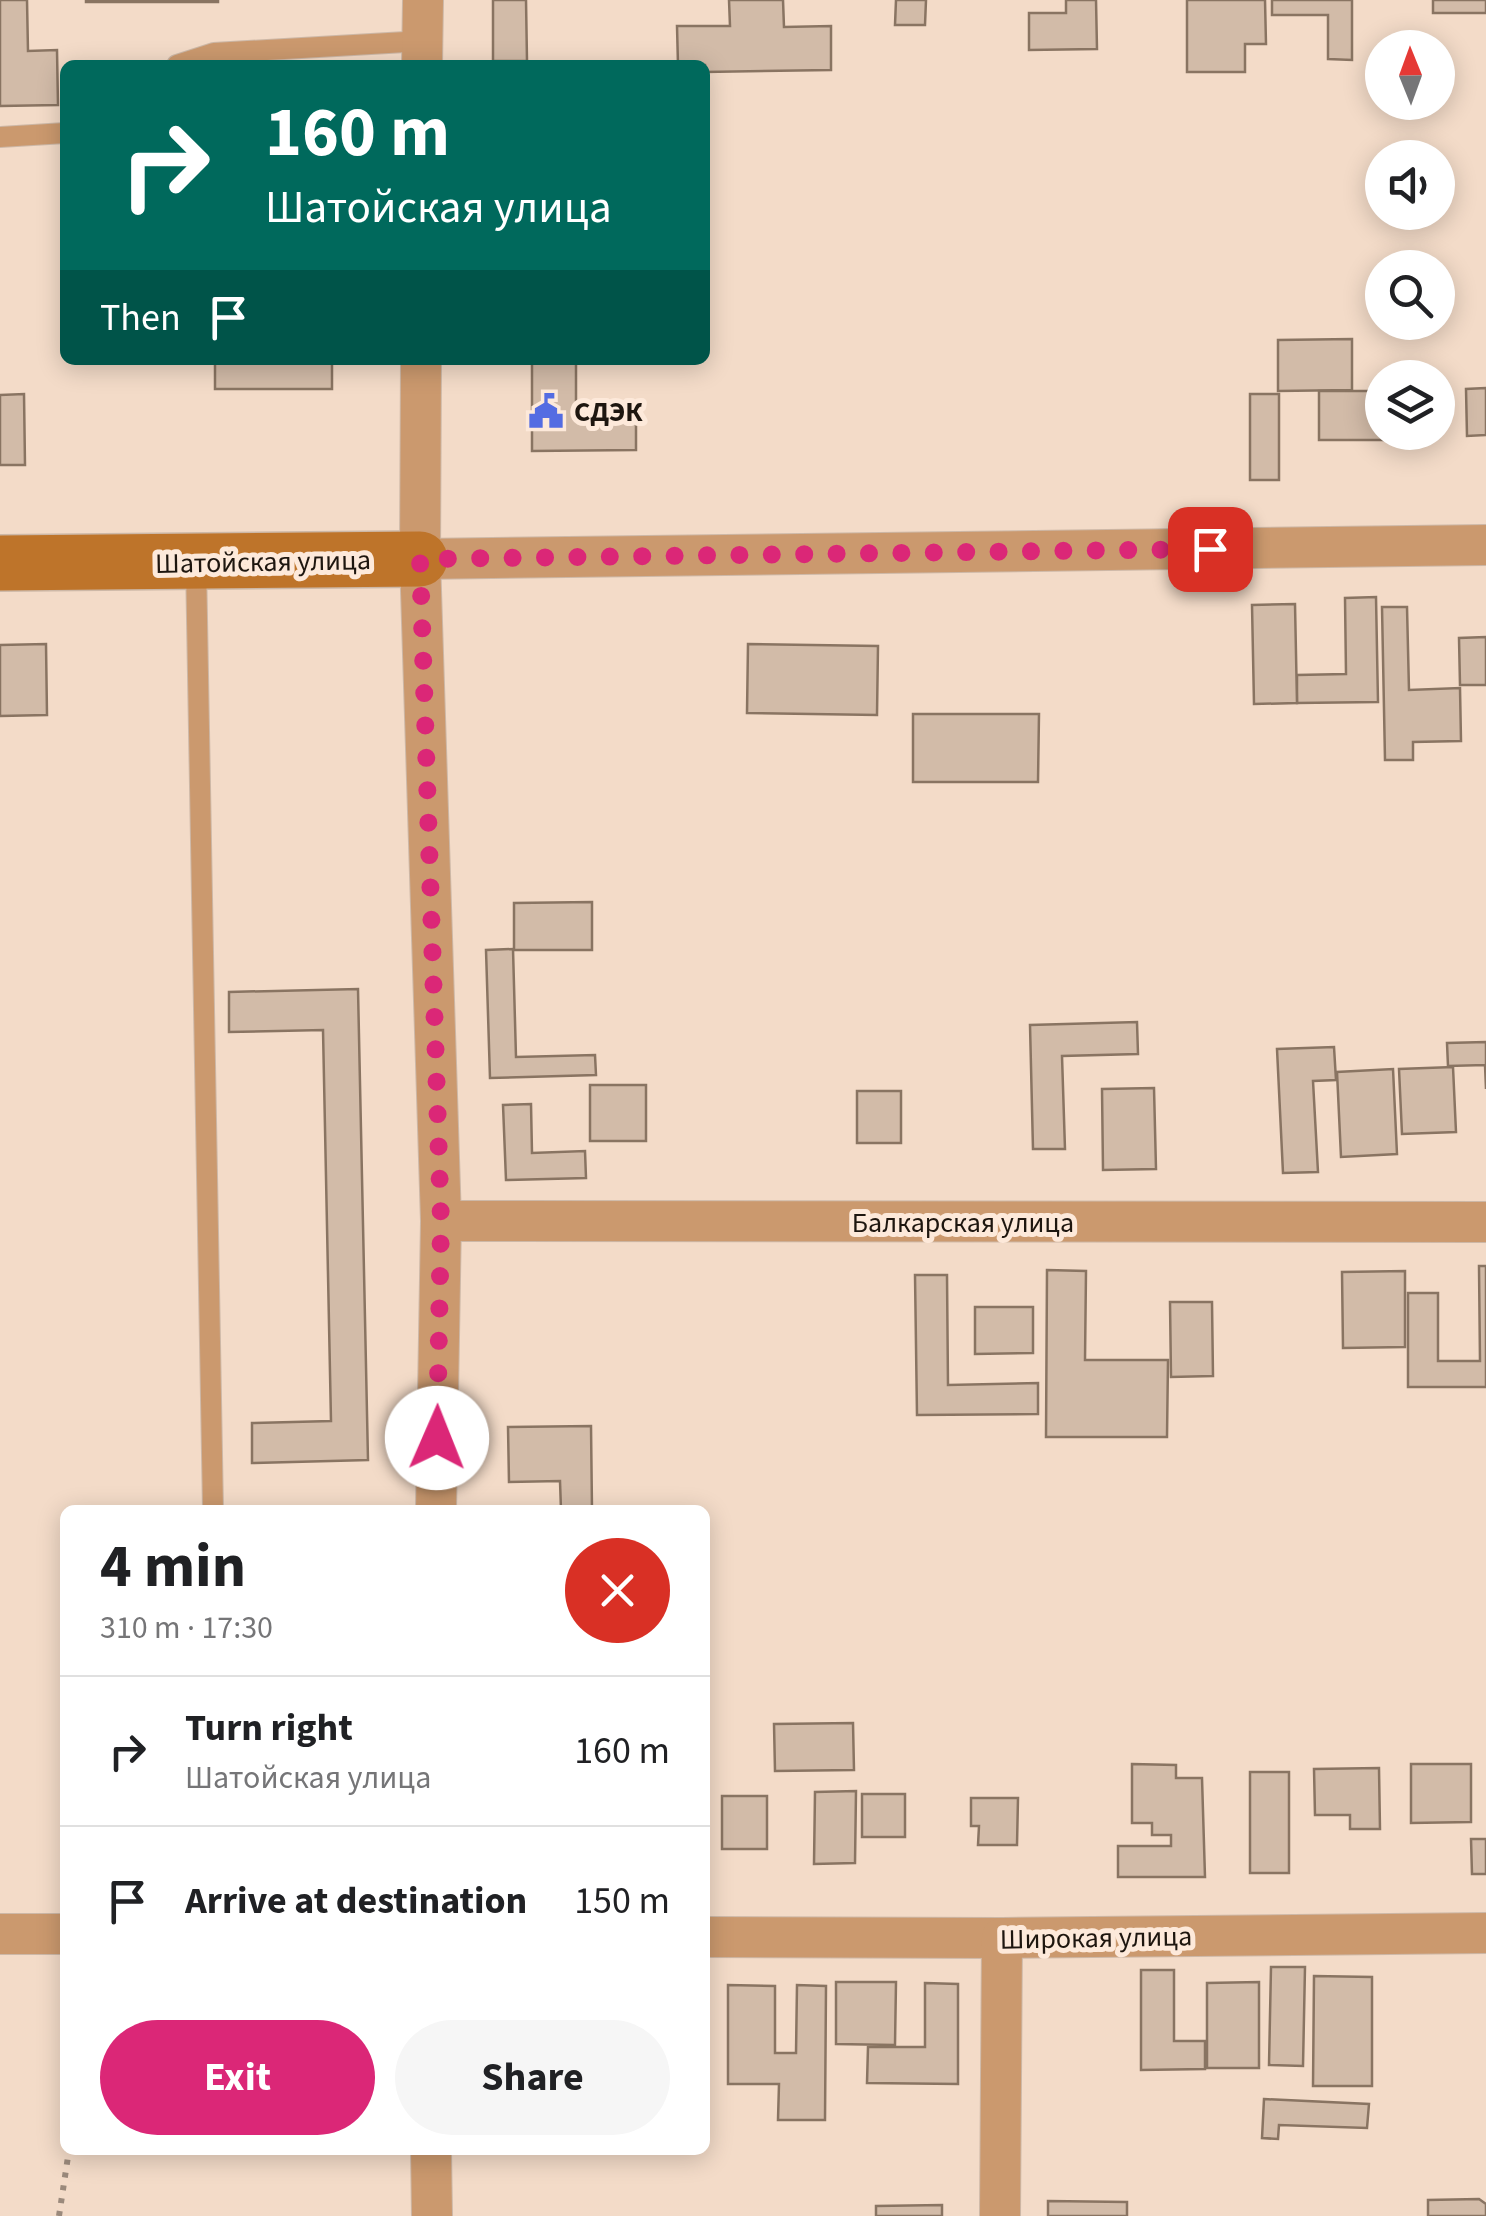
<!DOCTYPE html>
<html lang="en">
<head>
<meta charset="utf-8">
<style>
  :root { --surface:#fff; --page:#f6f6f6; --text:#202124; --muted:#757577; --line:#e0e0e0; --accent:#db2777 }
  body { margin:0; font-family:"Source Sans 3",sans-serif; background:var(--page); color:var(--text); height:100vh; display:flex; flex-direction:column; font-size:38px; white-space:nowrap }
  * { box-sizing:border-box; margin:0 }
  p { font-size:32px; color:var(--muted) }
  .icon { flex:none; width:55px; height:55px; fill:none; stroke:currentColor; stroke-width:2; stroke-linecap:round; stroke-linejoin:round }
  .map { position:relative; flex:1; overflow:hidden }
  .details { position:absolute; left:60px; top:1505px; width:650px; height:650px; display:flex; flex-direction:column; background:var(--surface); border-radius:15px; box-shadow:0 5px 25px #0003 }
  .details>* { flex:none }
  .guide { position:absolute; left:60px; top:60px; width:650px; height:305px; border-radius:15px; box-shadow:0 5px 25px #0003; background:#00695c; color:#fff; overflow:hidden }
  .needle { width:65px; rotate:359deg }
  .fabs { position:absolute; left:1365px; top:30px; display:grid; gap:20px }
  .fabs a { display:grid; place-items:center; width:90px; height:90px; border-radius:50%; background:var(--surface); box-shadow:0 5px 25px #0003; font-size:50px }
  .pin { position:absolute; display:grid; place-items:center; width:85px; height:85px; color:#fff; margin:-42px; border-radius:20px; box-shadow:0 5px 15px #0006 }
  .me { position:absolute; width:110px; margin:-55px; rotate:1deg; stroke-linejoin:round; filter:drop-shadow(0 0 8px #0008) }
  .turn { display:flex; align-items:center; gap:35px; height:210px; padding:0 40px; font-size:45px }
  .turn .icon { width:130px; height:130px; stroke-width:2.5 }
  .turn b { display:block; font-size:70px; line-height:85px }
  .then { display:flex; align-items:center; height:95px; padding:0 40px; background:#0003; gap:20px; font-size:38px }
  .round { display:grid; place-items:center; flex:none; width:105px; height:105px; border-radius:52px; background:var(--page) }
  .headline { display:flex; align-items:center; justify-content:space-between; height:170px; padding:0 40px }
  h1 { font-size:60px; font-weight:700; line-height:75px }
  .cta { display:flex; gap:20px; margin-top:auto; padding:20px 40px }
  .cta a { flex:1; height:115px; border-radius:60px; background:var(--accent); color:#fff; font-size:40px; font-weight:700; line-height:115px; text-align:center }
  .cta a+a { background:var(--page); color:var(--text) }
  ul { padding:0; list-style:none }
  li { display:flex; align-items:center; gap:30px; height:150px; padding:0 40px; border-top:2px solid var(--line) }
  li div { flex:1 }
  li b { display:block; font-size:38px }
  li em { font-style:normal }
  .map>svg:first-child { display:block }
  .building { fill:#d2bba8; stroke:#897462; stroke-width:2.5 }
  .lines { fill:none; stroke-linecap:round; stroke-linejoin:round }
  .lane-casing { stroke:#cdb8a7; stroke-width:22 }
  .street-casing { stroke:#cdb8a7; stroke-width:42 }
  .secondary-casing { stroke:#cdb8a7; stroke-width:58 }
  .path { stroke:#9b8a7c; stroke-width:6; stroke-dasharray:5 8; stroke-linecap:butt }
  .lane { stroke:#cb996e; stroke-width:20 }
  .street { stroke:#cb996e; stroke-width:40 }
  .secondary { stroke:#be742a; stroke-width:55 }
  .route { stroke:#db2777; stroke-width:18; stroke-dasharray:0 32.4 }
  .labels { text-anchor:middle; stroke-width:10; stroke-linejoin:round; paint-order:stroke }
  .poi-label { font-size:28px; font-weight:bold; fill:#1e160f; stroke:#fde9da; text-anchor:start }
  .street-label { font-size:28px; fill:#1e160f; stroke:#fde9da }
</style>
</head>
<body>
<div class="map">
<svg width="1486" height="2216" viewBox="0 0 1486 2216">
  <rect width="100%" height="100%" fill="#f3dbc8"/>
  <g class="building">
    <path d="M0 0H27L28 51 57 50 58 105 0 106Z"/>
    <rect x="86" y="0" width="132" height="2"/>
    <path d="M493 0H526L527 61H493Z"/>
    <path d="M729 0H783L784 27 831 26V70L705 72V65H678L677 26H730Z"/>
    <path d="M896 0H926L925 25H895Z"/>
    <path d="M1066 0H1096L1097 49 1029 50V13H1066Z"/>
    <path d="M1187 0H1265L1266 44H1245V72H1187Z"/>
    <path d="M1272 0H1352V60L1328 59V15H1272Z"/>
    <rect x="1433" y="0" width="53" height="13"/>
    <path d="M1352 339V390L1278 391V340Z"/>
    <rect x="215" y="360" width="117" height="29"/>
    <path d="M532 360H576V411L636 410V450L532 451Z"/>
    <path d="M1486 388V435L1467 436 1466 389Z"/>
    <path d="M1319 391H1382L1384 440H1319Z"/>
    <path d="M24 394 25 465H0V395Z"/>
    <rect x="1250" y="394" width="29" height="86"/>
    <path d="M1376 597 1378 702 1297 703V675L1346 674 1345 598Z"/>
    <path d="M1295 604 1297 703 1254 704 1252 605Z"/>
    <path d="M1382 607H1407L1409 690 1460 688 1461 741 1413 742V760H1385Z"/>
    <path d="M1486 637V685H1460L1459 638Z"/>
    <path d="M46 644 47 715 0 716V645Z"/>
    <path d="M748 644 878 646 877 715 747 713Z"/>
    <path d="M913 714H1039L1038 782H913Z"/>
    <path d="M592 902V950H514V903Z"/>
    <path d="M513 949 516 1057 595 1055 596 1075 490 1078 486 950Z"/>
    <path d="M358 989 368 1460 252 1463V1423L331 1421 323 1030 229 1032V992Z"/>
    <path d="M1137 1022 1138 1054 1062 1056 1065 1149H1033L1030 1025Z"/>
    <path d="M1486 1042V1089L1485 1065 1448 1066 1447 1043Z"/>
    <path d="M1334 1047 1336 1080 1313 1081 1318 1172 1283 1173 1277 1049Z"/>
    <path d="M1453 1067 1456 1132 1402 1134 1399 1069Z"/>
    <path d="M1393 1069 1397 1154 1341 1157 1337 1072Z"/>
    <rect x="590" y="1085" width="56" height="56"/>
    <path d="M1154 1088 1156 1169 1103 1170 1102 1089Z"/>
    <rect x="857" y="1091" width="44" height="52"/>
    <path d="M531 1104 532 1153 585 1151 586 1178 506 1180 503 1105Z"/>
    <path d="M1479 1266H1486V1387H1408V1293H1438V1361H1480Z"/>
    <path d="M1047 1270 1086 1271 1085 1360H1168L1167 1437H1046Z"/>
    <path d="M1405 1271V1347L1343 1348 1342 1272Z"/>
    <path d="M915 1275H947L948 1385 1038 1383V1414L917 1415Z"/>
    <path d="M1170 1302H1212L1213 1376 1171 1377Z"/>
    <path d="M975 1307H1033V1353L975 1354Z"/>
    <path d="M591 1426 592 1510H521H561L560 1481 509 1482 508 1427Z"/>
    <path d="M853 1723 854 1770 775 1771 774 1724Z"/>
    <rect x="62" y="1739" width="3" height="134"/>
    <path d="M1132 1764 1176 1765V1778H1202L1205 1877H1118V1846H1171V1835H1152V1823H1132Z"/>
    <path d="M1411 1764H1471V1822L1411 1823Z"/>
    <path d="M1379 1768 1380 1829H1350V1815H1315L1314 1769Z"/>
    <rect x="1250" y="1772" width="39" height="101"/>
    <path d="M856 1791 855 1863 814 1864 815 1792Z"/>
    <rect x="862" y="1794" width="43" height="43"/>
    <rect x="722" y="1796" width="45" height="53"/>
    <path d="M971 1798H1018L1017 1845H978L979 1826H971Z"/>
    <path d="M1471 1839H1486V1874H1472Z"/>
    <path d="M1271 1967H1305L1303 2066 1269 2065Z"/>
    <path d="M1141 1970H1174V2041H1205V2069L1141 2070Z"/>
    <path d="M1314 1976 1372 1977V2086H1313Z"/>
    <path d="M836 1982H896L895 2045 836 2044Z"/>
    <path d="M1259 1982V2068H1207V1983Z"/>
    <path d="M925 1983 958 1984V2084L867 2083 868 2047H925Z"/>
    <path d="M728 1985 775 1986V2053H796L797 1985 826 1986 825 2120H778L779 2084H728Z"/>
    <path d="M1264 2099 1369 2104 1367 2128 1279 2125 1278 2139 1262 2138Z"/>
    <path d="M1479 2199 1486 2204V2216H1428V2200Z"/>
    <path d="M1048 2201 1127 2202V2216H1048Z"/>
    <path d="M942 2205V2216H876V2206Z"/>
  </g>
  <g class="lines">
    <defs>
      <g id="lane">
        <path d="M177 65 214 53 423 41"/>
        <path d="M0 137 65 133"/>
        <path d="M196 563 213 1510"/>
      </g>
      <g id="street">
        <path d="M422 65 423 0"/>
        <path d="M421 360 420 559 441 1221 436 1510"/>
        <path d="M420 559 1486 545"/>
        <path d="M441 1221 1486 1222"/>
        <path d="M0 1934H65"/>
        <path d="M705 1937 1002 1938 1486 1933"/>
        <path d="M431 2150 432 2216"/>
        <path d="M1000 2216 1002 1938"/>
      </g>
      <path id="secondary" d="M0 563 420 559"/>
    </defs>
    <use href="#lane" class="lane-casing"/>
    <use href="#street" class="street-casing"/>
    <use href="#secondary" class="secondary-casing"/>
    <path class="path" d="M59 2216 69 2150"/>
    <use href="#lane" class="lane"/>
    <use href="#street" class="street"/>
    <use href="#secondary" class="secondary"/>
  </g>
  <g class="lines">
    <path class="route" d="M437 1438 441 1222 420 559 1210 549"/>
  </g>
  <defs>
    <symbol id="civic-bare" viewBox="-9 -9 18 18"><path d="M-.6-6.5H3V-4.5H.6V-3L4-1V1h2V6H-6V1h2V-1L-.6-3ZM-1.2 2.5V6h2.4V2.5Z" fill="#546ce2" stroke="#fde9da" stroke-width="2.5" paint-order="stroke"/></symbol>
  </defs>
  <g fill-rule="evenodd">
    <use href="#civic-bare" x="521" y="386" width="50" height="50"/>
  </g>
  <g class="labels">
    <g class="poi-label">
      <text x="574" y="421">СДЭК</text>
    </g>
    <g class="street-label">
      <text transform="translate(263 561) rotate(-1)" y="10">Шатойская улица</text>
      <text x="963" y="1232">Балкарская улица</text>
      <text transform="translate(1096 1937) rotate(-1)" y="10">Широкая улица</text>
    </g>
  </g>
</svg>
<div class="fabs">
<a><svg class="needle" viewBox="-14 -14 28 28"><path d="M0-13l5 13h-10z" fill="#e53935"/><path d="M0 13l5-13h-10z" fill="#757577"/></svg></a>
<a><svg class="icon" aria-label="sound" viewBox="0 0 24 24"><path d="M4 9h4l5-4v14l-5-4H4zM17 9q2 3 0 6"/></svg></a>
<a><svg class="icon" aria-label="search" viewBox="0 0 24 24"><circle cx="10" cy="10" r="6"/><path d="M15 15l6 6"/></svg></a>
<a><svg class="icon" aria-label="layers" viewBox="0 0 24 24"><path d="M12 4l9 5-9 5-9-5zM3 14l9 5 9-5"/></svg></a>
</div>
<div class="pin" style="left:1210px;top:549px;background:#d93025"><svg class="icon" aria-label="arrive" viewBox="0 0 24 24"><path d="M6 21V4h12l-3 4 3 4H6"/></svg></div>
<svg class="me" style="left:437px;top:1438px" viewBox="-20 -20 40 40"><circle r="19" fill="#fff"/><path d="M0-13L10 11 0 6-10 11z" fill="#db2777"/></svg>
<div class="guide">
<div class="turn"><svg class="icon" aria-label="right" viewBox="0 0 24 24"><path d="M7 20v-9h11M14 6l5 5-5 5"/></svg><div><b>160 m</b>Шатойская улица</div></div>
<div class="then">Then<svg class="icon" aria-label="arrive" viewBox="0 0 24 24"><path d="M6 21V4h12l-3 4 3 4H6"/></svg></div>
</div>
<section class="details">
<div class="headline"><div><h1>4 min</h1><p>310 m · 17:30</p></div><a class="round" style="background:#d93025;color:#fff"><svg class="icon" aria-label="close" viewBox="0 0 24 24"><path d="M6 6l12 12M18 6L6 18"/></svg></a></div>
<ul>
<li><svg class="icon" aria-label="right" viewBox="0 0 24 24"><path d="M7 20v-9h11M14 6l5 5-5 5"/></svg><div><b>Turn right</b><p>Шатойская улица</p></div><em>160 m</em></li>
<li><svg class="icon" aria-label="arrive" viewBox="0 0 24 24"><path d="M6 21V4h12l-3 4 3 4H6"/></svg><div><b>Arrive at destination</b></div><em>150 m</em></li>
</ul>
<div class="cta"><a>Exit</a><a>Share</a></div>
</section>
</div>
</body>
</html>
